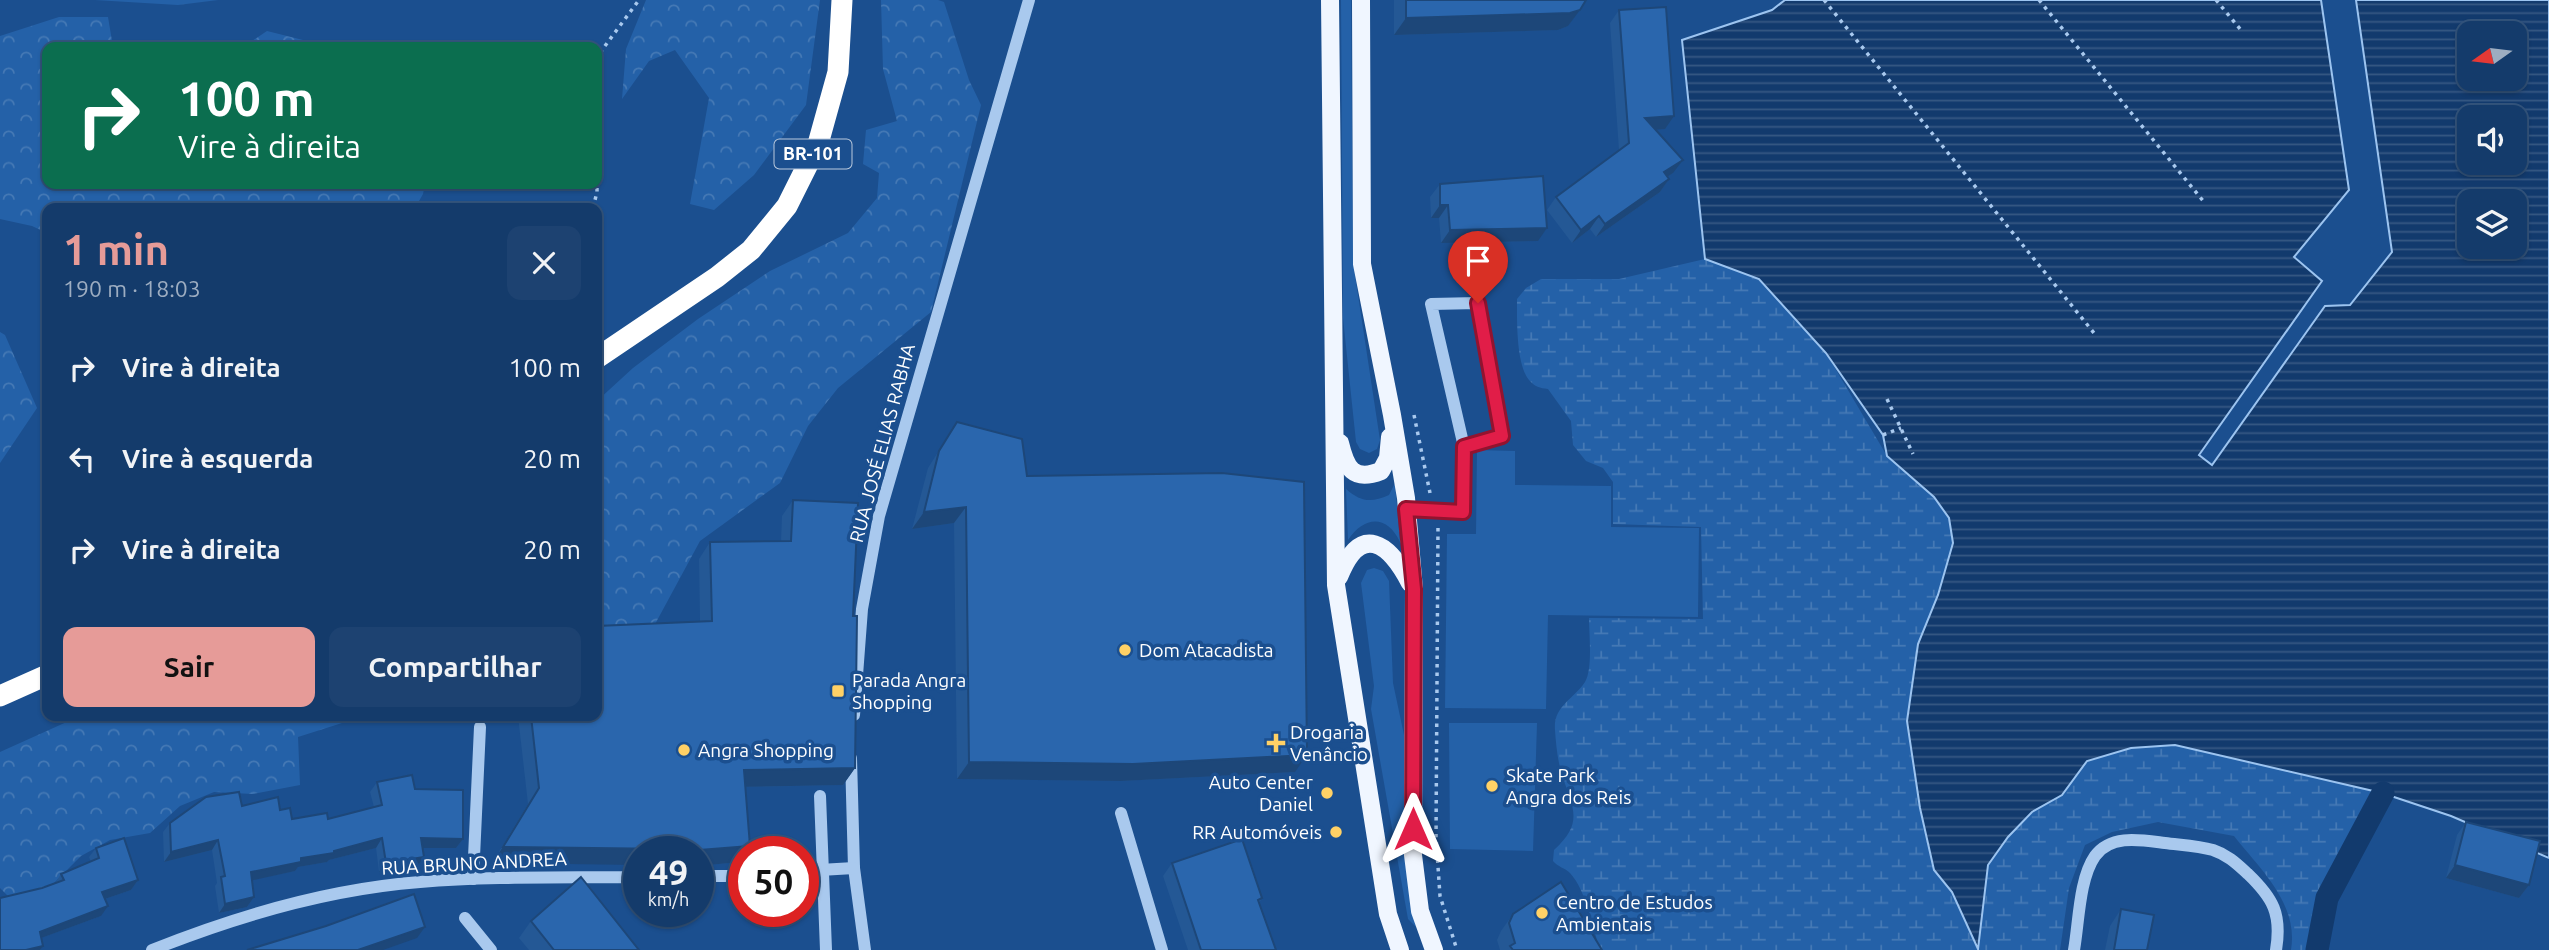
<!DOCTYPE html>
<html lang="pt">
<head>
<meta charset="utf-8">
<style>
  :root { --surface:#143b6b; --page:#1d4271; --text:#f1f3f6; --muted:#9dadc1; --line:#33557e; --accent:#e69b98 }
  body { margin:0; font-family:Ubuntu,sans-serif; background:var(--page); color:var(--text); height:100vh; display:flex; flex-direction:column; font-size:26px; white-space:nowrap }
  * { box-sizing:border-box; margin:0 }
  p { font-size:23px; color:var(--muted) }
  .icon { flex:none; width:38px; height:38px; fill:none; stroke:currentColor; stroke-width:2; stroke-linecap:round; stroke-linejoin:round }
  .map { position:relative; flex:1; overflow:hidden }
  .drawer { position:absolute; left:42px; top:203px; width:560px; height:518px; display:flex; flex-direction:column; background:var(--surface); border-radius:14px; box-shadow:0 2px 5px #0004,0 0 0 2px var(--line) }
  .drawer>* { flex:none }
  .guide { position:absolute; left:42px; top:42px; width:560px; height:147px; border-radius:14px; box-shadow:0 2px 5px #0004,0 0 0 2px var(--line); background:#0b6e4f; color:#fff; overflow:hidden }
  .needle { width:46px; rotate:256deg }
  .tools { position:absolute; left:2457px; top:21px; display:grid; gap:14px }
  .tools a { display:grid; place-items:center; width:70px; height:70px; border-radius:14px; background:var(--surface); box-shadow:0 2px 5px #0004,0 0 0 2px var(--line); font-size:35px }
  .speed { position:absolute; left:623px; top:836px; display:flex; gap:14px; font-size:35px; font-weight:700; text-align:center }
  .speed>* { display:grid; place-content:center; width:91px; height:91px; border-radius:50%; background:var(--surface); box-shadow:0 2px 5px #0004,0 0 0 2px var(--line); line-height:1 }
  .speed small { font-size:18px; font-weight:400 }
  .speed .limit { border:10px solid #d22; background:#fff; color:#111 }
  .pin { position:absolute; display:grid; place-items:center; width:60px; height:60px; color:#fff; margin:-72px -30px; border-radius:50% 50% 50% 0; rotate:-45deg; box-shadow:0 0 7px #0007 }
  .pin .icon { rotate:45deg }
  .me { position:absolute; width:77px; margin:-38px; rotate:0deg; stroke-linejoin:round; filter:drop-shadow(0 0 5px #0008) }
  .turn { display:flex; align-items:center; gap:24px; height:147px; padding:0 21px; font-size:32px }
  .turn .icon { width:91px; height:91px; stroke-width:2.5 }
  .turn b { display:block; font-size:49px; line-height:60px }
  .round { display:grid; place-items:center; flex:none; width:74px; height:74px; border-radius:14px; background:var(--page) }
  .summary { display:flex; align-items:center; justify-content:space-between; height:119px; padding:0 21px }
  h1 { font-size:42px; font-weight:600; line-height:52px; color:var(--accent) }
  .button { display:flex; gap:14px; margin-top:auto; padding:14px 21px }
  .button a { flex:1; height:80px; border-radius:14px; background:var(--accent); color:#111; font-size:28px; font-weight:600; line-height:80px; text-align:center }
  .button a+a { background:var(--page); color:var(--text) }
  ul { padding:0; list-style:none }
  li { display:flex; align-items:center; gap:21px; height:91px; padding:0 21px }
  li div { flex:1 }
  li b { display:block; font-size:26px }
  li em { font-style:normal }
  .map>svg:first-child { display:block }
  .green { fill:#2461a8 }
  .forest { fill:url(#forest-crowns) }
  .wetland { fill:url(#wetland-marsh) }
  .water { fill:url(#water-rules); stroke:#9cc4f0; stroke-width:2; fill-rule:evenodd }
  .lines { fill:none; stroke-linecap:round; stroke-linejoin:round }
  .canal { stroke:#123a6d; stroke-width:23 }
  .path { stroke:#a9c9ee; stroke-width:3.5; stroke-dasharray:3.5 5; stroke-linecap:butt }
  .minor { stroke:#a9c9ee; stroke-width:12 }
  .major { stroke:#f0f6ff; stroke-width:18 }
  .highway { stroke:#fff; stroke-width:21 }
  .wall { fill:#245895 }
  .shaded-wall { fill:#1d4779 }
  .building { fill:#2a66ad; stroke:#1d4779; stroke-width:2 }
  .route-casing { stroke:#92132f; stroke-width:18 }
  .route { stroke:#e11d48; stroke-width:12 }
  .poi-dot { fill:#ffd166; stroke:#1b4f8f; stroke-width:2.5 }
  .labels { text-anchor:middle; stroke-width:7; stroke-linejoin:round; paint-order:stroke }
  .shield { fill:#1b4f8f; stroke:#bbcadd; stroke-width:2 }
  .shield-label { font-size:18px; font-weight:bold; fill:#fff }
  .street-label { font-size:19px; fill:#fff; stroke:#1b4f8f }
  .poi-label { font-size:19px; fill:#fff; stroke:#1b4f8f; text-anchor:start }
</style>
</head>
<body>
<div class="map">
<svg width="2549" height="950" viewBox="0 0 2549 950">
  <defs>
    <pattern id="forest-crowns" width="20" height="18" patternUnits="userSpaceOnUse" patternTransform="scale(1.75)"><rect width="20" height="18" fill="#2461a8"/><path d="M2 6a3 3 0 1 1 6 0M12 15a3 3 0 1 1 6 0" fill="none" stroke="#4579b5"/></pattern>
    <pattern id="wetland-marsh" width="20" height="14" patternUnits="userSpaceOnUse" patternTransform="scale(1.75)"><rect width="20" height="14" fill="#2461a8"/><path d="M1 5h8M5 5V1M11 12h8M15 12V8" fill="none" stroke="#4579b5"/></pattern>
    <pattern id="water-rules" width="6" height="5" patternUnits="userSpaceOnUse" patternTransform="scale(1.75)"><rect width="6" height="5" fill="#123a6d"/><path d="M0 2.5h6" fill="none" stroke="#365883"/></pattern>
  </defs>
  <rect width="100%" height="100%" fill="#1b4f8f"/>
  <g class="green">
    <path d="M1341 0H1351L1353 262 1380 440 1377 449 1369 453 1360 449 1356 442 1343 318Z"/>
    <path d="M1477 450 1515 451V485L1611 486V527L1699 528 1698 617 1548 615 1546 709 1445 708 1447 534H1476Z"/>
    <path d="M1395 483 1400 542C1387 514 1364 516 1348 540L1346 489C1361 502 1371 503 1389 495Z"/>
    <path d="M1374 568 1383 571 1389 581 1393 683 1404 735 1406 853 1416 927 1408 919 1371 709 1374 686 1361 583 1367 570Z"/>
    <path d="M1449 723H1537L1533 851 1450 849Z"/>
  </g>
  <g class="forest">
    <path d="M95 0H218L178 5Z"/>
    <path d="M646 0H820L806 105 754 175 714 210 690 204 709 98 675 50 649 61 622 99 626 49Z"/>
    <path d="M881 0H938L944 2 969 80 981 105 931 312 838 388 808 426 780 483 700 541 647 639 597 642V401L633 368 698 319 770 271 848 233 877 198 879 173 863 164 866 130 897 121 883 69Z"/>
    <path d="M59 17H108L113 47H47V184H425L423 194 415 208H47V233L32 226 0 219V36Z"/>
    <path d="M267 31 331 47H243Z"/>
    <path d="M0 332 5 335 37 408 0 463Z"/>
    <path d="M80 716H364L298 737 300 785 253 794 214 792 180 806 150 833 110 840 81 856 50 887 12 900 0 888V752Z"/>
  </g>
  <path class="wetland" d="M1705 259 1759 279 1826 353 1887 456 1934 497 1949 518 1953 543 1938 595 1918 644 1934 870 1952 892 1977 947 1988 865 2008 837 2032 812 2062 795 2087 761 2131 748 2175 745 2383 793 2327 898 2317 950H2291C2299 904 2260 869 2234 836L2158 822 2112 832 2085 845 2069 888 2060 950H1600C1593 928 1586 890 1570 873 1565 868 1558 867 1553 861L1554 850C1583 823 1574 810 1563 778 1558 764 1556 745 1555 730 1553 706 1574 699 1585 682 1593 669 1589 633 1589 618L1703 619 1701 527 1613 524V482L1603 468 1586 461 1573 445 1571 421 1548 389C1540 388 1535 387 1529 380 1516 364 1517 320 1517 299L1526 288 1541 279H1619Z"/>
  <path class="water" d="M1785 0H2321L2349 190 2294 257 2322 281 2199 455 2212 465 2325 306 2350 305 2392 252 2356 0H2549V858L2451 816 2382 793 2175 745 2131 748 2087 761 2062 795 2032 812 2008 837 1988 865 1978 949 1952 892 1934 870 1920 808 1907 721 1918 644 1938 595 1953 543 1949 518 1934 497 1887 456 1883 435 1826 353 1759 279 1705 259 1682 40 1772 10ZM2469 33H2515V79H2469ZM2469 117H2515V163H2469ZM2469 201H2515V247H2469Z"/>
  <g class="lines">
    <path class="canal" d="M2317 950 2327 898 2383 793"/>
    <g class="path">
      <path d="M1824 0 2094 333"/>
      <path d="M2039 0 2204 202"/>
      <path d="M2216 0 2241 30"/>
      <path d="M597 61 602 50 639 0"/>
      <path d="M593 208 597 192V145"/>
      <path d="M1887 399 1913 454"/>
      <path d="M1414 415 1430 493"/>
      <path d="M1883 435 1901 428"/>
      <path d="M1438 528 1436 837 1440 896 1457 950"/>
    </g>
    <g class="minor">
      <path d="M1406 509 1463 512 1464 447 1431 304 1478 303 1502 436 1464 447"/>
      <path d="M854 715 862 609 879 516 1029 0"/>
      <path d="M851 758 854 868 865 950"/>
      <path d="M820 796 826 950"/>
      <path d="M1121 813 1162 950"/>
      <path d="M803 871 854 868"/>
      <path d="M698 876H744"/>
      <path d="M473 879 480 727"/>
      <path d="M465 918 491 950"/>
      <path d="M152 950C237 916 328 889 420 882 493 876 566 878 639 877"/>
      <path d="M2074 950C2079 922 2079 879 2095 856 2111 834 2141 840 2165 843 2180 845 2198 846 2213 850 2228 855 2237 864 2248 874 2273 898 2282 914 2276 950"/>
    </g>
    <g class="major">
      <path d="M1330 0 1336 585 1388 914 1400 950"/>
      <path d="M1361 0 1362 264 1392 415 1406 498 1414 589 1413 855 1420 911 1434 950"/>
      <path d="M1340 443C1346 468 1353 482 1381 471L1388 458 1390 437"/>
      <path d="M1339 577C1361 522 1389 543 1410 583"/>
    </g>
    <g class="highway">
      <path d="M597 358 717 277 751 250 787 206 818 144 838 72 842 0"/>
      <path d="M0 696 47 675"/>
    </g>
  </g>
  <g class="wall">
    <path d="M1394 0H1586L1568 26 1558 30 1394 35Z"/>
    <path d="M1619 10 1665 129H1655L1673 173 1667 177 1669 179 1660 192 1596 237 1590 229 1572 243 1547 210 1556 197 1619 150 1610 23Z"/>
    <path d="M1440 184 1538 241 1441 243 1439 218H1431L1430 197Z"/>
    <path d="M957 422 1027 476 1295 772 1121 781 957 779 954 523 912 529 928 468Z"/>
    <path d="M793 500 853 616 855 768 843 785 745 787 739 862 698 866V852H639L492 863 528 804 518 716H597L700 621 699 559 710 542 781 541 782 516Z"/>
    <path d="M377 782 415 789 463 839 456 848H423L424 857 417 867 379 872 376 848 329 860 327 862 298 867 295 871 252 880 254 897 247 907 219 913 215 886 217 883 212 850 164 862 163 832 170 823 242 806 280 810 292 819H328L374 807 370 792Z"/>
    <path d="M2466 822 2529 885 2519 898 2446 878 2457 835Z"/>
    <path d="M96 848 138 880 131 890 105 899 101 916 41 938 43 946 40 950H0L42 888 55 883 61 874 91 862 89 857Z"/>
    <path d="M1172 863 1262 898 1259 903 1276 950H1188L1163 876Z"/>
    <path d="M2121 909 2147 950H2105L2110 926Z"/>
    <path d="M1513 914 1602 950H1500L1497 940 1501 931Z"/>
    <path d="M531 921 639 950H529L519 938Z"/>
  </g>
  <g class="shaded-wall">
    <path d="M1580 10 1568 26 1558 30 1394 35 1406 18Z"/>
    <path d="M1674 116 1665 129 1636 131 1645 118Z"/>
    <path d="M1683 160 1673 173 1655 185 1664 172Z"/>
    <path d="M1669 179 1660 192 1596 237 1605 224Z"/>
    <path d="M1440 205H1448L1439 218H1431Z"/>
    <path d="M1599 216 1590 229 1572 243 1581 230Z"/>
    <path d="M1547 228 1538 241 1441 243 1450 230Z"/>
    <path d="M966 507 954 523 912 529 924 512Z"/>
    <path d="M1307 755 1295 772 1121 781 957 779 969 762Z"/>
    <path d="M855 768 843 785 733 787 744 770Z"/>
    <path d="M382 838 376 848 329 860 327 862 298 867 295 871 245 882 251 872 301 858Z"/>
    <path d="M421 838 463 839 456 848H414Z"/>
    <path d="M218 840 212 850 164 862 171 852Z"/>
    <path d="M750 846 746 852H744V855L739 862 698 866V852H674Z"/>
    <path d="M503 847 674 849 671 852H639V865L492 863Z"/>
    <path d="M424 857 417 867 379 872 386 863Z"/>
    <path d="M2455 865 2529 885 2519 898 2446 878Z"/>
    <path d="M138 880 131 890 96 902 102 892Z"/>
    <path d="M254 897 247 907 219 913 225 904Z"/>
    <path d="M108 906 101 916 33 941 40 932Z"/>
    <path d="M425 927 417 938 383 950H358Z"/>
    <path d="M43 946 40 950H26Z"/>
  </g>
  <g class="building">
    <path d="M1406 0H1586L1580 10 1570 13 1406 18Z"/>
    <path d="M1666 7 1674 116 1645 118 1683 160 1664 172 1669 179 1605 224 1599 216 1581 230 1556 197 1629 143 1619 10Z"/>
    <path d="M1543 176 1547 228 1450 230 1448 205H1440V184Z"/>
    <path d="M957 422 1022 439 1027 476 1222 473 1304 482 1307 755 1133 764 969 762 966 507 924 512 939 451Z"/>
    <path d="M793 500 858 503 853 616H857L855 768 744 770 750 846 674 852V849L503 847 539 788 531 716H597V626L712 621 710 542 791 541Z"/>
    <path d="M412 775 415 789 463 790V839L421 838 424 857 386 863 382 838 334 851V853L301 858V862L251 872 254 897 225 904 221 877 225 876 218 840 171 852 170 823 206 797 239 792 242 806 278 797 280 810 290 808 292 819 327 813 328 819 382 805 377 782Z"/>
    <path d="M2466 822 2540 841 2529 885 2455 865Z"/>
    <path d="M124 838 138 880 102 892 108 906 40 932 43 946 26 950H0V898L42 888 64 880 61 874 99 858 96 848Z"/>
    <path d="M1242 839 1262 898 1258 900 1276 950H1201L1172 863Z"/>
    <path d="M581 877 639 950H554L531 921Z"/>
    <path d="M1561 882 1602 950H1513L1510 946 1515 943 1509 923 1513 914Z"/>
    <path d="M414 894 425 927 358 950H247L326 926Z"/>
    <path d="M2121 909 2154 915 2147 950H2114Z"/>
  </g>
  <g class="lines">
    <defs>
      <path id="route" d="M1413 829 1414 589 1406 509 1463 512 1464 447 1502 436 1478 303"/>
    </defs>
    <use href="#route" class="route-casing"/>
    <use href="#route" class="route"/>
  </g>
  <g class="poi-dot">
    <circle cx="1125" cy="650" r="7"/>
    <rect x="831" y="684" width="14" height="14" rx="3.5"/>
    <path d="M1272.5 732.5h7v7h7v7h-7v7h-7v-7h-7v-7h7z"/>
    <circle cx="684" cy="750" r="7"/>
    <circle cx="1492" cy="786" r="7"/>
    <circle cx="1327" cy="793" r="7"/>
    <circle cx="1336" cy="832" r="7"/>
    <circle cx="1542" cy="913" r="7"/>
  </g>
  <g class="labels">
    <rect class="shield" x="774.5" y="139.5" width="77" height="29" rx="5"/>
    <g class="shield-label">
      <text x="813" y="160">BR-101</text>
    </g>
    <g class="street-label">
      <text transform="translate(882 443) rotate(-75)" y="7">RUA JOSÉ ELIAS RABHA</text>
      <text transform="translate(474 863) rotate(-3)" y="7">RUA BRUNO ANDREA</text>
    </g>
    <g class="poi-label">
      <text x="1139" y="657">Dom Atacadista</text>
      <text x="852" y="687">Parada Angra<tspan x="852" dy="22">Shopping</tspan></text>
      <text x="1290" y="739">Drogaria<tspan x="1290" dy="22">Venâncio</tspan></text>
      <text x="698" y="757">Angra Shopping</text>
      <text x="1506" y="782">Skate Park<tspan x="1506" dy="22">Angra dos Reis</tspan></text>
      <text x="1313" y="789" text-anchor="end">Auto Center<tspan x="1313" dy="22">Daniel</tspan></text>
      <text x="1322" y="839" text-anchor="end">RR Automóveis</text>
      <text x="1556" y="909">Centro de Estudos<tspan x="1556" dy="22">Ambientais</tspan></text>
    </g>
  </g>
</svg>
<div class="tools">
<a><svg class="needle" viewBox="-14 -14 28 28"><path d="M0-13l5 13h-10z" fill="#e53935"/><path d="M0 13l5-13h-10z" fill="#9dadc1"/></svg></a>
<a><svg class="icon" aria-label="sound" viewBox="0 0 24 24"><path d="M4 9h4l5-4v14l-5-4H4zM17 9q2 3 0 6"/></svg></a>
<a><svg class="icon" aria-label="layers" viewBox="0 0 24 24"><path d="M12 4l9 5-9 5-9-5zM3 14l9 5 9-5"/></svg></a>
</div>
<div class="speed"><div>49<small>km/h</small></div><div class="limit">50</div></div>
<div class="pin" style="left:1478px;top:303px;background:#d93025"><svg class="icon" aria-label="arrive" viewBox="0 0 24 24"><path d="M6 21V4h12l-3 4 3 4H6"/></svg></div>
<svg class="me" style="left:1413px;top:829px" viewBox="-20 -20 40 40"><path d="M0-17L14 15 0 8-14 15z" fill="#e11d48" stroke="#fff" stroke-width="4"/></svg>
<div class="guide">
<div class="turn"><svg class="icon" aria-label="right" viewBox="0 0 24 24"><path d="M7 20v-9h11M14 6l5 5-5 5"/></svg><div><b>100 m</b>Vire à direita</div></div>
</div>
<section class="drawer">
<div class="summary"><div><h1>1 min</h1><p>190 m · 18:03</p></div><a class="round"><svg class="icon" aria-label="close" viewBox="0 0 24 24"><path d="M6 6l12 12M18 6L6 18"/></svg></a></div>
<ul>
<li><svg class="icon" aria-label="right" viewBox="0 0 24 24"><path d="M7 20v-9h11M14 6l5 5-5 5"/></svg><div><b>Vire à direita</b></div><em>100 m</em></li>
<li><svg class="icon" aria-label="left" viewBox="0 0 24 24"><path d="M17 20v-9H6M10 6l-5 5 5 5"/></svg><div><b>Vire à esquerda</b></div><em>20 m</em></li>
<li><svg class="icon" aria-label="right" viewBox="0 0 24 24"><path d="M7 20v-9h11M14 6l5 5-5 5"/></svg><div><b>Vire à direita</b></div><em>20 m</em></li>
</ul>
<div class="button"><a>Sair</a><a>Compartilhar</a></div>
</section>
</div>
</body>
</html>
